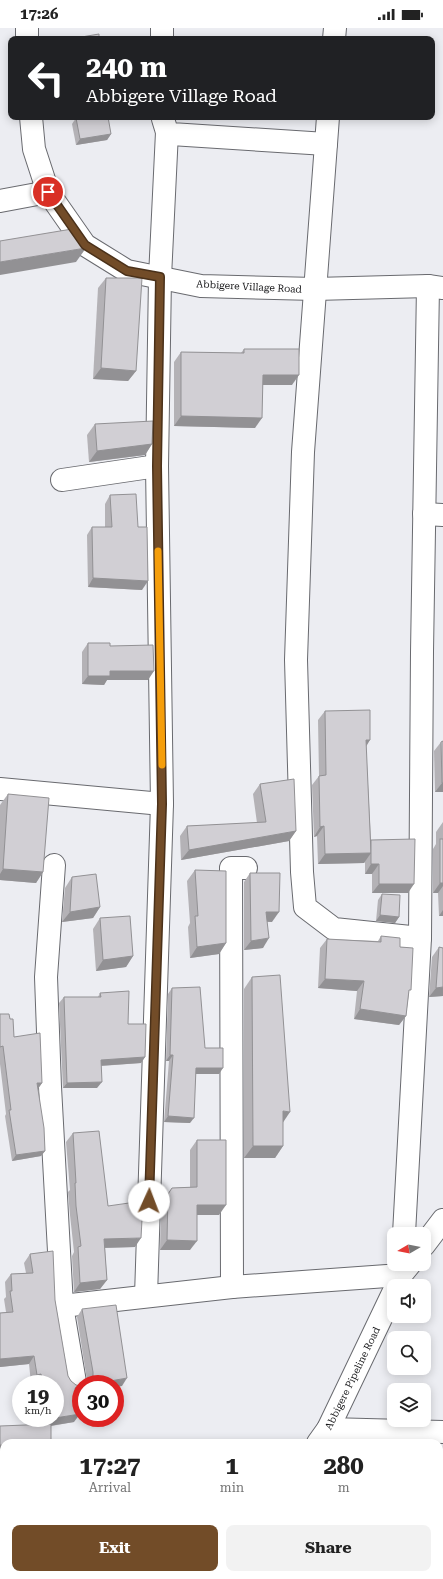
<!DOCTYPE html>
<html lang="en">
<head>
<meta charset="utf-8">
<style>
  :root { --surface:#fff; --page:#f2f2f2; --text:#222; --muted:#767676; --accent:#724c28 }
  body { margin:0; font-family:"Roboto Serif",serif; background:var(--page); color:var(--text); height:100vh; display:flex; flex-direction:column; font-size:15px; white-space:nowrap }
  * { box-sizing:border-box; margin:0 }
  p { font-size:13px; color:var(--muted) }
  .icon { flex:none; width:22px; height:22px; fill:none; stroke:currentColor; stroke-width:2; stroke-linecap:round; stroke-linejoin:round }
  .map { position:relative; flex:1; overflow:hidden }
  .details { position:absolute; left:0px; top:1411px; width:443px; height:140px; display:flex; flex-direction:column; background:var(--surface); border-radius:12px 12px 0 0; box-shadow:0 2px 10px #0003 }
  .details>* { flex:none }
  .banner { position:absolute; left:8px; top:8px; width:427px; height:84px; border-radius:8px; box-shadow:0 2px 10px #0003; background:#202124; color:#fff; overflow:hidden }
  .needle { width:26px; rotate:260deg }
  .controls { position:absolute; left:387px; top:1199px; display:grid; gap:8px }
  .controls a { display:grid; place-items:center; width:44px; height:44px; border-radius:8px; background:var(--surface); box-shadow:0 2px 10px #0003; font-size:20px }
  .speed { position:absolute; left:12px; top:1347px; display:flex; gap:8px; font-size:20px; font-weight:700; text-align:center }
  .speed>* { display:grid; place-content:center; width:52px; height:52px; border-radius:50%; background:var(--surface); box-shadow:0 2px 10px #0003; line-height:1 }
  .speed small { font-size:10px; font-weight:400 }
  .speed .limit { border:6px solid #d22; background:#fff; color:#111 }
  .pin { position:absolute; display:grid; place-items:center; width:34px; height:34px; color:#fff; margin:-17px; border:2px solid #fff; border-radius:50%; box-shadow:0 1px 4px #0007 }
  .me { position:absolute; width:44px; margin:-22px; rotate:2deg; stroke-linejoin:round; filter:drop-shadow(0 0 3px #0008) }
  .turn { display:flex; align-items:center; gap:14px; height:84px; padding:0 12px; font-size:18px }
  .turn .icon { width:52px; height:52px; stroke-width:2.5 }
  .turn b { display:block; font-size:28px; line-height:34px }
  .eta { display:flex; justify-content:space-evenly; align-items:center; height:68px; text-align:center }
  .eta b { font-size:24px; font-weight:700; line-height:28px }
  .cta { display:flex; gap:8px; margin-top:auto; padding:8px 12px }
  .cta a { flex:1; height:46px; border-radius:8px; background:var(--accent); color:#fff; font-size:16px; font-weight:700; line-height:46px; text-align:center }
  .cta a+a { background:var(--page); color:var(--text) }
  .status { display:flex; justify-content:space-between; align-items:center; height:28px; padding:0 20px; background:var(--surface); direction:ltr }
  .status svg { height:11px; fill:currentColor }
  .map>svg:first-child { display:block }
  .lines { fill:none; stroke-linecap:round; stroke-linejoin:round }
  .street-casing { stroke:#696a6f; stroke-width:24 }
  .secondary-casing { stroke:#696a6f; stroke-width:24 }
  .street { stroke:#fff; stroke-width:22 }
  .secondary { stroke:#fff; stroke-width:22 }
  .wall { fill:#b4b2b6 }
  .shaded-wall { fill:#929194 }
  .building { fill:#d1cfd4; stroke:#929194 }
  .route-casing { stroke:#4a311a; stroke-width:10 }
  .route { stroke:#724c28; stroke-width:7 }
  .slow { stroke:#f59e0b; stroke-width:7 }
  .labels { text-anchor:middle; stroke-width:3; stroke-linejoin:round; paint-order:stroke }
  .street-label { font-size:10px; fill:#18181a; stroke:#fff }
</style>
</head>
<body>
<div class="status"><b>17:26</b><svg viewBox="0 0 49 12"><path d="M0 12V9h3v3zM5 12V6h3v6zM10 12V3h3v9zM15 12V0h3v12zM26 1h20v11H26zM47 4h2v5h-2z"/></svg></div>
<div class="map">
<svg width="443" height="1551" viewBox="0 0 443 1551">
  <rect width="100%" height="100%" fill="#ecedf2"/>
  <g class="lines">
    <defs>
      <g id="street">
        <path d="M162 0V11"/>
        <path d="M27 11V0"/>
        <path d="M334 11 335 0"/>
        <path d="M31 89 34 121 48 164 85 217 127 243 201 258 315 261 428 258 443 260"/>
        <path d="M328 89 303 424 296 632 302 844 305 879 334 901 420 910 404 1206"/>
        <path d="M163 91 167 104 171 106 326 116"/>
        <path d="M0 173 48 164"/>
        <path d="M62 452 157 438"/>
        <path d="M424 486 443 487"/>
        <path d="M0 761 162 776"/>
        <path d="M54 837 46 949 50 1059 62 1278 75 1354"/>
        <path d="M420 910 422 624 428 258"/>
        <path d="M232 1259 231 840H246"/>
        <path d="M146 1268 162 776 157 438 160 249 167 104"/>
        <path d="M62 1278 232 1259 401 1247 402 1236"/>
        <path d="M328 1401 443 1404"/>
        <path d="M0 1494H4"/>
        <path d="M439 1534H443"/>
        <path d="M299 1551 300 1547"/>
      </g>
      <g id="secondary">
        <path d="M424 1217 443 1192"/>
        <path d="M396 1258 401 1247 410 1236"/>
        <path d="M318 1415 328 1401 394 1263"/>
        <path d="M213 1551 216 1547"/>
      </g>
    </defs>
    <use href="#street" class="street-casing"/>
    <use href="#secondary" class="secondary-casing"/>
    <use href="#street" class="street"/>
    <use href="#secondary" class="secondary"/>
  </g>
  <g class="wall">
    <path d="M76 90 111 106 107 112 76 117 72 96Z"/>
    <path d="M106 250 136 343 128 353 93 351 98 260Z"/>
    <path d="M244 321 292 357H263L255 400 174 398V334L181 324 241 325Z"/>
    <path d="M95 396 152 416 145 427 89 434 87 407Z"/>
    <path d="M110 467 138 499 142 562 88 559 87 507 92 499H105V476Z"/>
    <path d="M88 615 110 618 148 652H107L104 657 82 656V624Z"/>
    <path d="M325 683 366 718 371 813V812L408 865H372V846H365V834L364 835 318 836 317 808 314 809 312 757 319 748 318 692Z"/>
    <path d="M443 713V764H435L434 723 441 714Z"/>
    <path d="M260 756 296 803 289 813 181 832 180 808 187 798 257 795 253 766Z"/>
    <path d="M8 766 43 844 36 855 0 852V777Z"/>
    <path d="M443 794V888H439L438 865H433V821L436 816V804Z"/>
    <path d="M195 842 226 915 219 926 190 930 188 899 190 895 187 853Z"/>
    <path d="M250 845 272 894H267L263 920 244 922V854Z"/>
    <path d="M72 849 100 879 93 890 62 894 65 860Z"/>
    <path d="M382 866 399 889 395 895 376 893 378 872Z"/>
    <path d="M100 890 133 928 126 939 96 943 93 901Z"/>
    <path d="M381 908 400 919 409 965 406 988 399 997 354 991 357 963 318 960 320 920 327 911 378 913Z"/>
    <path d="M439 919 443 968 429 969 432 929Z"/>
    <path d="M252 949 283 1095V1118L275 1130H244V961Z"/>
    <path d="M172 960 219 1046H196L190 1095 164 1094 169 1033H166L168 966Z"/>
    <path d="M100 965 128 996 145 1029 141 1035 101 1038 97 1060H63L59 975 64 969H98Z"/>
    <path d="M0 986 10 991 14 1009 42 1055 38 1060 45 1123 41 1128 12 1133 5 1088 6 1086 0 1036Z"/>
    <path d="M73 1105 108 1178 135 1219 105 1220 107 1252 100 1261 74 1264 72 1228 74 1224 70 1187 68 1164 70 1162 66 1114Z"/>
    <path d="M197 1112 219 1187H197L190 1222H160L161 1176 172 1160 190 1159V1122Z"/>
    <path d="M30 1226 55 1272 68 1348 71 1353 81 1366 76 1367 74 1394 51 1398 4 1415V1441H0V1398L43 1397 42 1390H55V1356H36L35 1354 31 1355 29 1336 0 1339V1285L6 1284 4 1271 6 1269 5 1254 11 1246 26 1245 24 1235Z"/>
    <path d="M82 1281 122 1358 115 1359V1356H87V1352L77 1289Z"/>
    <path d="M432 1547H439L443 1551H430Z"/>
  </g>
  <g class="shaded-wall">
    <path d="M111 106 107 112 76 117 80 111Z"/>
    <path d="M86 220 76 234 0 247V234Z"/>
    <path d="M101 340 136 343 128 353 93 351Z"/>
    <path d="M263 347H299L292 357H256Z"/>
    <path d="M181 388 262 390 255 400 174 398Z"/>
    <path d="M152 416 145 427 89 434 97 423Z"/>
    <path d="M93 550 148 553 142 562 88 559Z"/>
    <path d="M110 643H154L148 652H107L104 657 82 656 88 648Z"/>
    <path d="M366 712H370L364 722Z"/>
    <path d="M442 755H443V764H435Z"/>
    <path d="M324 798 317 808 314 809 320 799Z"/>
    <path d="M296 803 289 813 181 832 189 822Z"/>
    <path d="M371 825 364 835 318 836 325 826Z"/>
    <path d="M371 836H379L372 846H365Z"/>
    <path d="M3 841 43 844 36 855 0 852V846Z"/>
    <path d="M440 855H443V858L438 865H433Z"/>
    <path d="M379 856H414L408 865H372Z"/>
    <path d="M100 879 93 890 62 894 70 884Z"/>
    <path d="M443 882V888H439Z"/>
    <path d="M266 884H279L272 894 259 893Z"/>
    <path d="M380 887 399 889 395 895 376 893Z"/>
    <path d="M269 910 263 920 244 922 251 913Z"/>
    <path d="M226 915 219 926 190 930 197 919Z"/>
    <path d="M133 928 126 939 96 943 103 932Z"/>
    <path d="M325 951 364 953 357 963 318 960Z"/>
    <path d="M443 959V968L429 969 436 960Z"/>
    <path d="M360 981 406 988 399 997 354 991Z"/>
    <path d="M170 1027H173L169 1033H166Z"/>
    <path d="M145 1029 141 1035 97 1038 101 1032Z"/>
    <path d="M196 1040H223L219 1046H192Z"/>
    <path d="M102 1054 97 1060H63L67 1055Z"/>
    <path d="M37 1055H42L38 1061Z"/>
    <path d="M283 1083 290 1084 282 1096Z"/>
    <path d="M168 1088 194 1090 190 1095 164 1094Z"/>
    <path d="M253 1118H283L275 1130H244Z"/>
    <path d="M45 1123 41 1128 12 1133 16 1127Z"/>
    <path d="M197 1177H226L219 1187H191Z"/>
    <path d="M141 1210 135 1219 98 1220 104 1211Z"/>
    <path d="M167 1212 197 1213 190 1222H160Z"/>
    <path d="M107 1252 100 1261 74 1264 80 1255Z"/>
    <path d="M34 1328 29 1336 0 1339V1331Z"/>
    <path d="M41 1346 35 1354 31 1355 37 1347Z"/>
    <path d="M127 1350 122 1358 115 1359V1356H94Z"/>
    <path d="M81 1358V1366L69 1368 75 1360Z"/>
    <path d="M80 1386 74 1394 43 1399 49 1391Z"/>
    <path d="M0 1417H4V1418L0 1424Z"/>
    <path d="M4 1432V1441H0V1438Z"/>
  </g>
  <g class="building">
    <path d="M99 6V11H70Z"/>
    <path d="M84 89H108L111 106 80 111 76 90Z"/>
    <path d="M78 200 84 210 86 220 0 234V213Z"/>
    <path d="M106 250H142L136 343 101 340Z"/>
    <path d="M244 321H299V347H263L262 390 181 388V324L244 325Z"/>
    <path d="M153 393 152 416 97 423 95 396Z"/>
    <path d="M136 466 138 499H147L148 553 93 550 92 499H112L110 467Z"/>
    <path d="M88 615H110V618L153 617 154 643H110V648H88Z"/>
    <path d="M370 682V712H366L371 825 325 826 324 798 320 799 319 748 326 747 325 683Z"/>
    <path d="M443 713V755H442L441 714Z"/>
    <path d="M294 751 296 803 189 822 187 798 266 794 260 756Z"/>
    <path d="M8 766 49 770 43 844 3 841Z"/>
    <path d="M415 811 414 856H379V836H371V812Z"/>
    <rect x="440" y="811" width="3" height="44"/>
    <path d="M195 842 226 843V915L197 919 195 888H198Z"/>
    <path d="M250 845H280L279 884H266L269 910 251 913Z"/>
    <path d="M96 846 100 879 70 884 72 849Z"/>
    <path d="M382 866 400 867 399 889 380 887Z"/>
    <path d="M130 888 133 928 103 932 100 890Z"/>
    <path d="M381 908 400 910V919L413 920 411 962H409L406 988 360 981 364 953 325 951 327 911 381 914Z"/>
    <path d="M439 919 443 920V959L436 960Z"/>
    <path d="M280 947 290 1084 283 1083V1118H253L252 949Z"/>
    <path d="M200 959 205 1020H223V1040H196L194 1090 168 1088 173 1027H170L172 960Z"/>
    <path d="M129 963 128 996H146L145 1029 101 1032 102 1054 67 1055 64 969H101L100 965Z"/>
    <path d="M0 986H9L10 991H13L14 1009 40 1005 42 1055H37L44 1100 45 1123 16 1127 9 1082H11L3 1018 0 1019Z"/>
    <path d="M99 1103 108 1178 143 1173 141 1210 104 1211 107 1252 80 1255 78 1219 81 1218 76 1178 75 1155H76L73 1105Z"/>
    <path d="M197 1112H226V1177H197V1213L167 1212 168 1166 172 1160 197 1159Z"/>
    <path d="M53 1223 55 1272 68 1348 71 1353 76 1357 81 1358 75 1360 80 1386 49 1391V1390H55V1356H43L41 1346 37 1347 34 1328 0 1331V1285L13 1284 10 1263H12L11 1246 33 1245 30 1226Z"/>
    <path d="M116 1277 127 1350 94 1356H87H88L93 1350V1344L82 1281Z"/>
    <path d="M51 1396V1415H4V1417H0V1398Z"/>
    <path d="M439 1545H443V1551H434V1547H439Z"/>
  </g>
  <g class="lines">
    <defs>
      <path id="route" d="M48 164 85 217 127 243 160 249 157 438 162 776 149 1173"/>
    </defs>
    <use href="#route" class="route-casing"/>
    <use href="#route" class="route"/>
    <path class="slow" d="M158 523 162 737"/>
  </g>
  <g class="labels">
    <g class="street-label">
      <text transform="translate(249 258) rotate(3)" y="4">Abbigere Village Road</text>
      <text transform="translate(352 1350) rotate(-64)" y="4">Abbigere Pipeline Road</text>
    </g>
  </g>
</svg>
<div class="controls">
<a><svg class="needle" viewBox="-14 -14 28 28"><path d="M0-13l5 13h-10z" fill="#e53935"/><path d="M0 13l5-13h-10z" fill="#767676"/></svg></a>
<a><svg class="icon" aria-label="sound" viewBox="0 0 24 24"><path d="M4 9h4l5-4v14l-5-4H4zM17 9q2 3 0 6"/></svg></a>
<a><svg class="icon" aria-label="search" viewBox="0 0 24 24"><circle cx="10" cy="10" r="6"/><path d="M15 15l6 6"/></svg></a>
<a><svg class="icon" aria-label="layers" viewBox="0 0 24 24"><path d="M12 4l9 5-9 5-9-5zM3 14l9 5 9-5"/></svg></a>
</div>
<div class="speed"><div>19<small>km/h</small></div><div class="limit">30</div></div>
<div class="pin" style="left:48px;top:164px;background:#d93025"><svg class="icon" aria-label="arrive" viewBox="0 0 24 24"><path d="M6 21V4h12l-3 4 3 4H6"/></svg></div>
<svg class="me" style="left:149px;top:1173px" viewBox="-20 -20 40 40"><circle r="19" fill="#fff"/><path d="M0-13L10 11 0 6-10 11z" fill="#724c28"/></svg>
<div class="banner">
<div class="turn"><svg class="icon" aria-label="left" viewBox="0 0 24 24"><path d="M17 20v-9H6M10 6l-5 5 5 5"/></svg><div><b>240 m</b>Abbigere Village Road</div></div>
</div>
<section class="details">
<div class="eta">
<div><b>17:27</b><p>Arrival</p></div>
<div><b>1</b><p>min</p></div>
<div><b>280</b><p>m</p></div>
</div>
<div class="cta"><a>Exit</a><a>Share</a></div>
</section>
</div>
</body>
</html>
